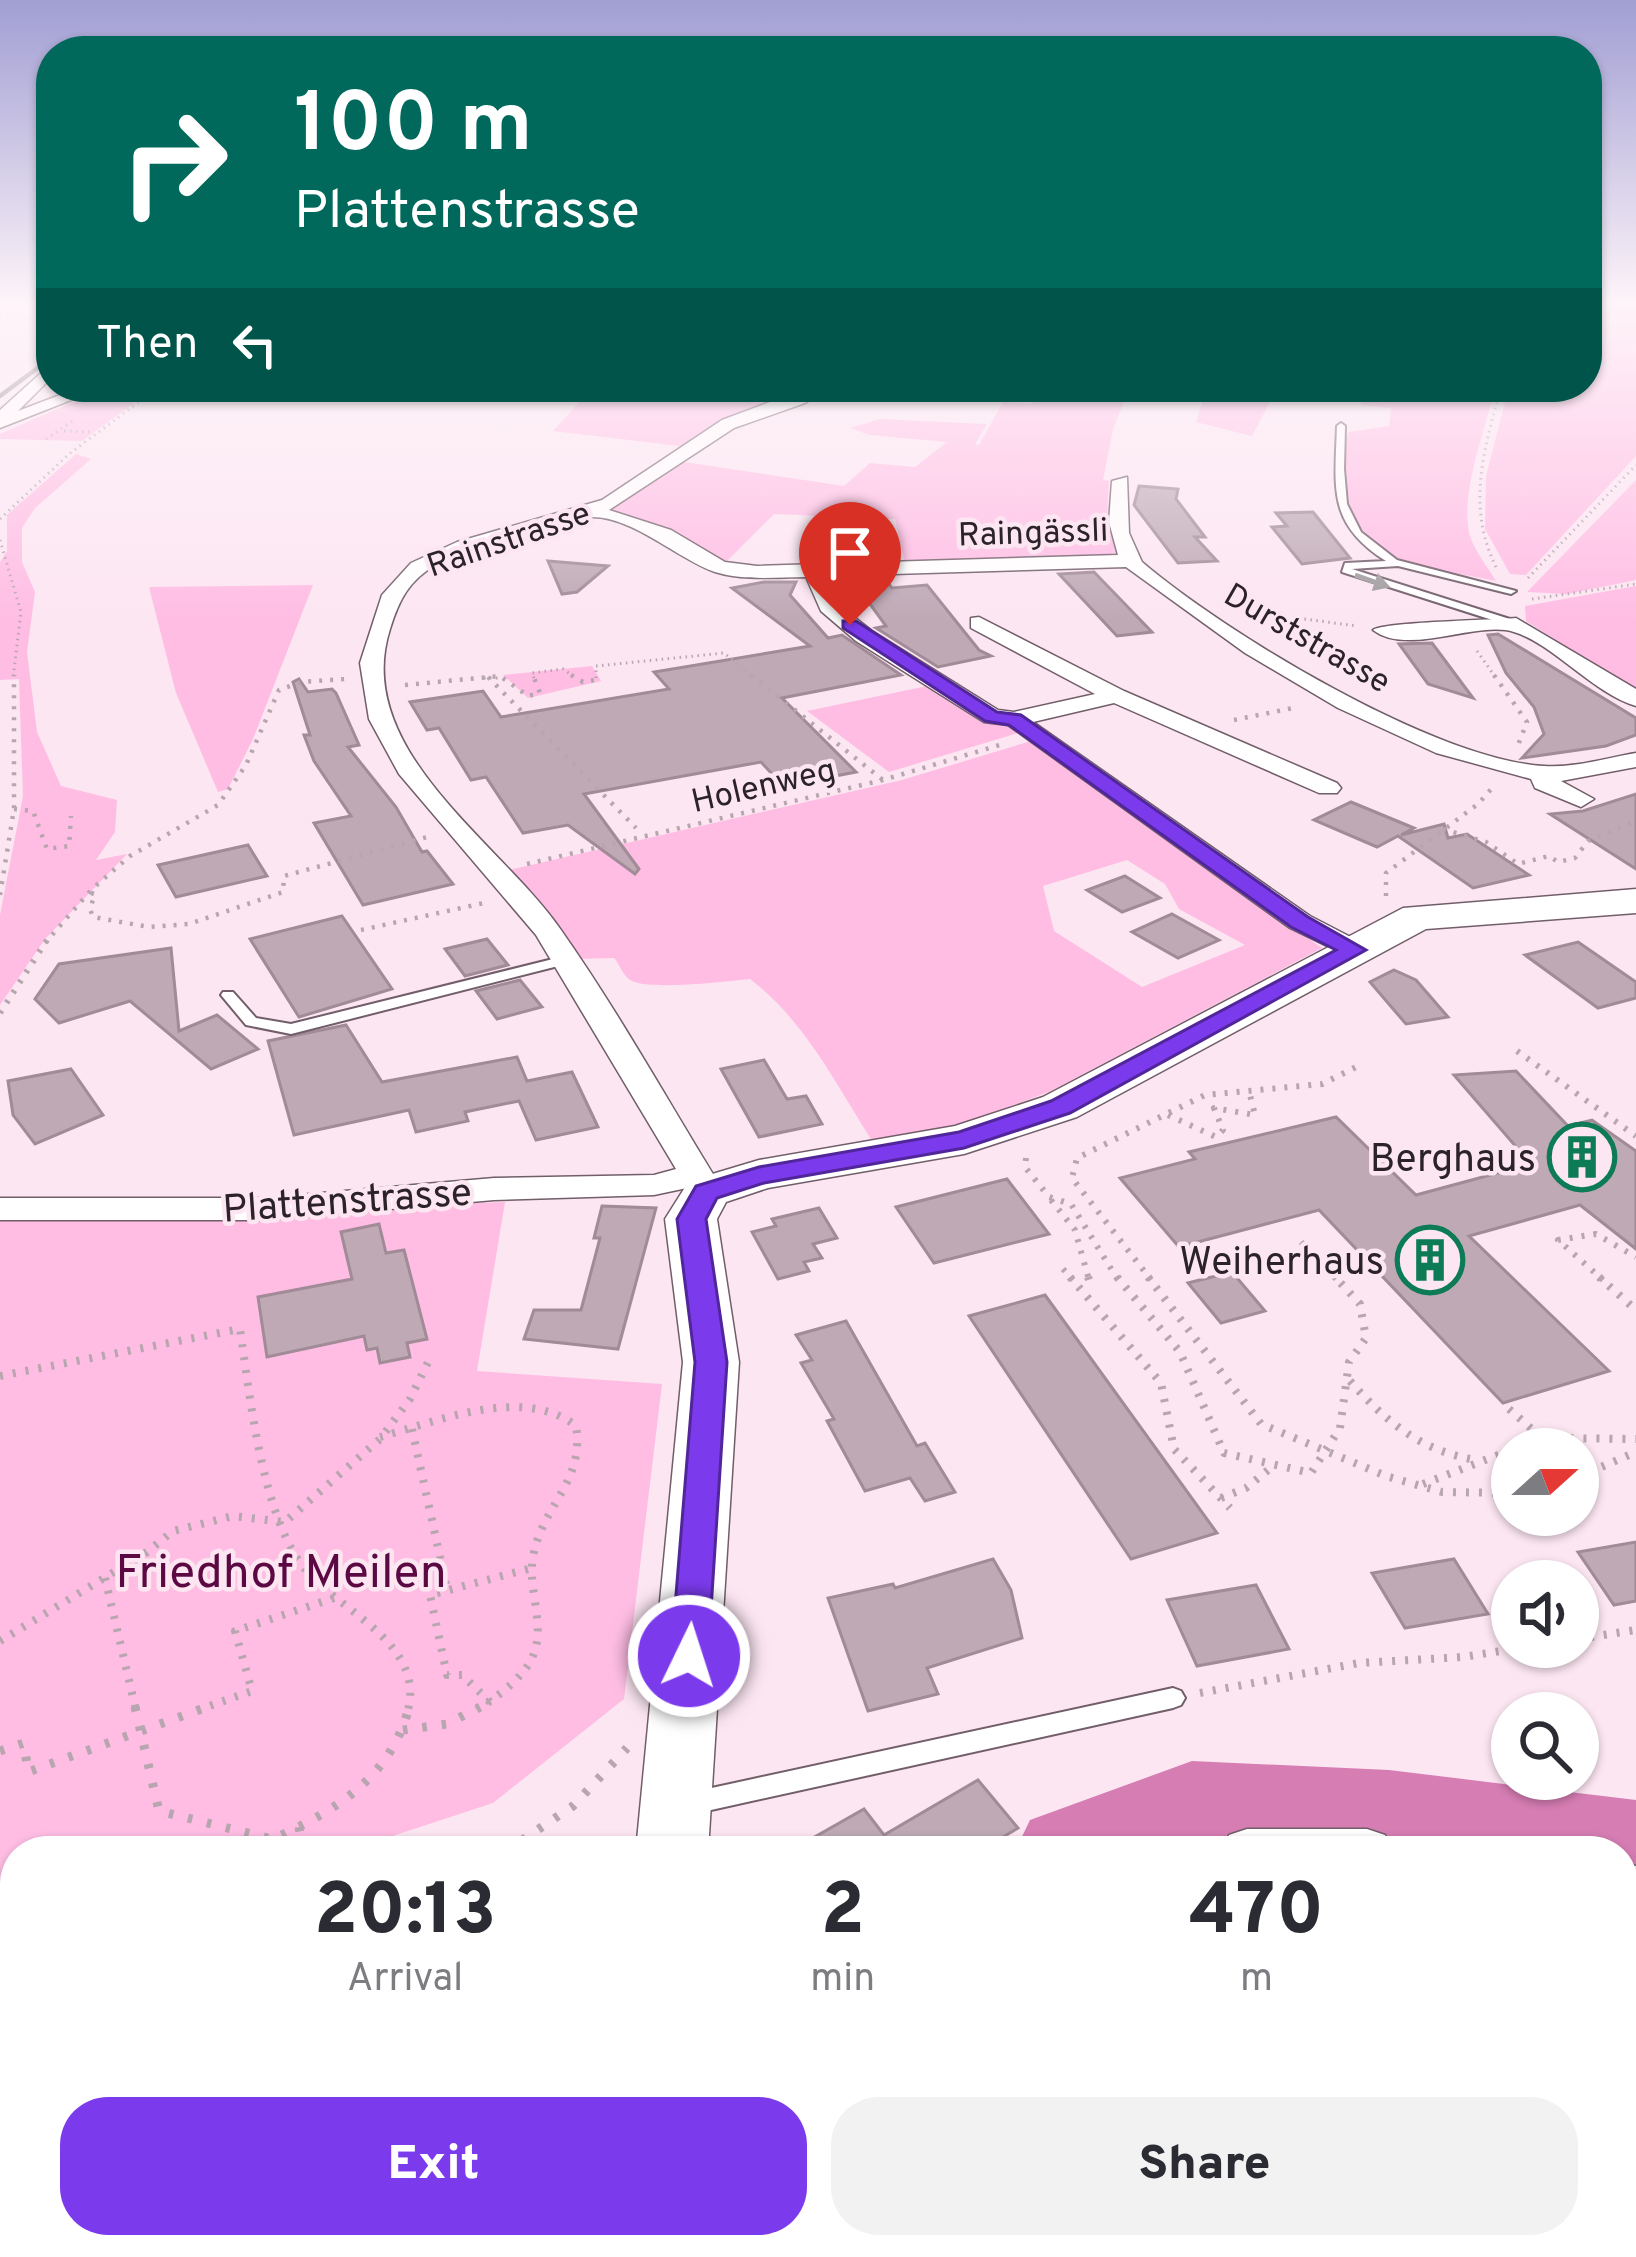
<!DOCTYPE html>
<html lang="en">
<head>
<meta charset="utf-8">
<style>
  :root { --surface:#fff; --page:#f2f2f3; --text:#2b2b33; --muted:#7c7c81; --accent:#7c3aed }
  body { margin:0; font-family:Overpass,sans-serif; background:var(--page); color:var(--text); height:100vh; display:flex; flex-direction:column; font-size:45px; white-space:nowrap }
  * { box-sizing:border-box; margin:0 }
  p { font-size:39px; color:var(--muted) }
  .icon { flex:none; width:66px; height:66px; fill:none; stroke:currentColor; stroke-width:2; stroke-linecap:round; stroke-linejoin:round }
  .map { position:relative; flex:1; overflow:hidden }
  .drawer { position:absolute; left:0px; top:1836px; width:1638px; height:423px; display:flex; flex-direction:column; background:var(--surface); border-radius:48px 48px 0 0; box-shadow:0 3px 9px #0004 }
  .drawer>* { flex:none }
  .hud { position:absolute; left:36px; top:36px; width:1566px; height:366px; border-radius:48px; box-shadow:0 3px 9px #0004; background:#00695c; color:#fff; overflow:hidden }
  .needle { width:78px; rotate:69deg }
  .controls { position:absolute; left:1491px; top:1428px; display:grid; gap:24px }
  .controls a { display:grid; place-items:center; width:108px; height:108px; border-radius:50%; background:var(--surface); box-shadow:0 3px 9px #0004; font-size:60px }
  .pin { position:absolute; display:grid; place-items:center; width:102px; height:102px; color:#fff; margin:-123px -51px; border-radius:50% 50% 50% 0; rotate:-45deg; box-shadow:0 0 12px #0007 }
  .pin .icon { rotate:45deg }
  .me { position:absolute; width:132px; margin:-66px; rotate:4deg; stroke-linejoin:round; filter:drop-shadow(0 0 9px #0008) }
  .turn { display:flex; align-items:center; gap:42px; height:252px; padding:0 60px; font-size:54px }
  .turn .icon { width:156px; height:156px; stroke-width:2.5 }
  .turn b { display:block; font-size:84px; line-height:102px }
  .then { display:flex; align-items:center; height:114px; padding:0 60px; background:#0003; gap:24px; font-size:45px }
  .eta { display:flex; justify-content:space-evenly; align-items:center; height:204px; text-align:center }
  .eta b { font-size:72px; font-weight:800; line-height:84px }
  .primary-button { display:flex; gap:24px; margin-top:auto; padding:24px 60px }
  .primary-button a { flex:1; height:138px; border-radius:48px; background:var(--accent); color:#fff; font-size:48px; font-weight:800; line-height:138px; text-align:center }
  .primary-button a+a { background:var(--page); color:var(--text) }
  .map>svg:first-child { display:block }
  .green { fill:#ffbde4; fill-rule:evenodd }
  .lines { fill:none; stroke-linecap:round; stroke-linejoin:round }
  .river { fill:#d67db4; fill-rule:evenodd }
  .building { fill:#bea9b5; stroke:#a08b97; stroke-width:3 }
  .lane-casing { stroke:#715e69; stroke-width:4 }
  .street-casing { stroke:#715e69; stroke-width:3 }
  .secondary-casing { stroke:#715e69; stroke-width:3 }
  .path-far4 { stroke:#b7a6af; stroke-width:3; stroke-dasharray:1.5 4.5; stroke-linecap:butt }
  .path-far3 { stroke:#b7a6af; stroke-width:4.5; stroke-dasharray:3 8; stroke-linecap:butt }
  .path-far2 { stroke:#b7a6af; stroke-width:6; stroke-dasharray:3 9; stroke-linecap:butt }
  .path-far1 { stroke:#b7a6af; stroke-width:8; stroke-dasharray:3 10; stroke-linecap:butt }
  .path { stroke:#b7a6af; stroke-width:9; stroke-dasharray:4.5 15; stroke-linecap:butt }
  .lane { fill:#fff; fill-rule:evenodd }
  .street { fill:#fff; fill-rule:evenodd }
  .secondary { fill:#fff; fill-rule:evenodd }
  .rail { stroke:#83757c; stroke-width:4.5 }
  .oneway { fill:#a09c9e }
  .route { fill:#7c3aed; stroke:#51269a; stroke-width:3 }
  .labels { text-anchor:middle; stroke-width:9; stroke-linejoin:round; paint-order:stroke }
  .far-street-label { font-size:33px; fill:#2b2327; stroke:#fce6f2 }
  .poi-label { font-size:39px; fill:#2b2327; stroke:#fce6f2; text-anchor:end }
  .street-label { font-size:39px; fill:#2b2327; stroke:#fce6f2 }
  .near-park-label { font-size:48px; fill:#5b0843; stroke:#fce6f2 }
</style>
</head>
<body>
<div class="map">
<svg width="1636" height="2257" viewBox="0 0 1636 2257">
  <rect width="100%" height="100%" fill="#fce6f2"/>
  <g class="green">
    <path d="M1587 305H1636V456L1526 575 1510 574 1485 529 1486 476 1509 387H1587Z"/>
    <path d="M107 387H156L82 441 0 439V434Z"/>
    <path d="M593 387H815L688 447 553 431Z"/>
    <path d="M1040 387H1130L1113 429 1103 480 1109 481 1107 520 1122 558 905 564 895 519 774 514 724 564 666 529 602 510 684 462 844 486 870 463 915 467 947 442 869 435 850 428 880 419 987 424 975 444 979 445 1003 402 1032 404Z"/>
    <path d="M1207 387H1278L1252 436 1196 422Z"/>
    <path d="M1354 387H1496C1486 426 1457 501 1471 539 1477 554 1488 568 1496 581 1465 574 1389 565 1367 542 1343 518 1347 472 1345 441L1349 432 1389 426 1391 408 1362 405Z"/>
    <path d="M76 454 91 459 35 508 22 528V562L35 592 27 652 37 732 61 786 117 800 115 832 96 860 127 854 45 939 0 1005V915L23 796 19 679 0 680V562L7 551V515Z"/>
    <path d="M1636 480V580L1567 594 1527 592Z"/>
    <path d="M313 585 253 739 228 789 218 792 176 693 149 587Z"/>
    <path d="M1636 586V691L1526 621 1525 606Z"/>
    <path d="M592 666 601 681 528 698 503 675Z"/>
    <path d="M927 686 986 723 1008 726 1018 733 889 772 807 711Z"/>
    <path d="M1031 741 1322 948 1051 1091 959 1126 872 1141C836 1084 805 1021 750 979 722 982 653 990 632 981 623 977 621 966 614 958L576 959 509 870 902 780ZM1127 860 1165 884 1179 909 1245 945 1142 987 1054 931 1043 886Z"/>
    <path d="M505 1202 477 1371 662 1384 624 1699 493 1803 347 1851H15V1973L0 1977V1219Z"/>
    <path d="M1636 1896V2257H1236L1239 2244H1623V1900Z"/>
    <path d="M1075 2244H1230L1227 2257H1074Z"/>
  </g>
  <g class="lines">
    <path class="river" d="M1192 1761 1389 1770 1636 1800V1888L1623 1886V1851H1302L1194 1845 1180 1851H1015L1030 1820Z"/>
  </g>
  <g class="building">
    <path d="M1139 486 1178 489 1176 499 1205 537H1195L1217 561 1178 563 1134 505Z"/>
    <path d="M1313 512 1350 558 1302 564 1272 527 1287 526 1276 513Z"/>
    <path d="M548 561 608 566 577 592 562 594Z"/>
    <path d="M1094 572 1152 632 1117 636 1059 574Z"/>
    <path d="M764 582H796L790 595 828 638 842 635 901 675 782 698 856 772 783 786 761 762 584 794 639 869 635 874 568 825 523 833 486 777 471 780 439 728 427 730 410 702 483 691 501 717 669 689 654 672 810 646 732 588Z"/>
    <path d="M888 583 892 588 927 585 979 650 991 656 938 667 876 628 886 626 857 586Z"/>
    <path d="M1498 634 1636 718V735L1606 746 1522 758 1544 734 1534 707 1506 673 1488 635Z"/>
    <path d="M1432 643 1473 698 1428 684 1399 644Z"/>
    <path d="M299 679 308 692 332 689 336 693 359 745 348 747 396 807 422 852 427 851 453 884 363 905 314 823 351 816 314 761 304 735H310L293 682Z"/>
    <path d="M1636 794V869L1550 814 1583 811Z"/>
    <path d="M1351 802 1414 828 1401 835 1444 824 1448 838 1467 834 1529 875 1473 888 1398 836 1377 847 1314 820Z"/>
    <path d="M248 845 267 876 176 897 158 865Z"/>
    <path d="M1125 876 1160 898 1122 912 1087 890Z"/>
    <path d="M1172 914 1219 940 1178 958 1132 932Z"/>
    <path d="M342 916 392 989 299 1017 250 939Z"/>
    <path d="M487 939 508 965 465 976 445 949Z"/>
    <path d="M1578 942 1636 982V998L1598 1008 1525 955Z"/>
    <path d="M171 948 179 1031 217 1015 258 1049 211 1069 130 1001 59 1023 35 999 59 964Z"/>
    <path d="M1394 970 1416 980 1448 1017 1406 1024 1370 982Z"/>
    <path d="M520 980 542 1007 497 1019 476 991Z"/>
    <path d="M346 1025 382 1082 517 1057 527 1081 572 1072 598 1127 536 1140 519 1101 465 1112 468 1121 416 1132 409 1110 294 1135 268 1041Z"/>
    <path d="M764 1060 787 1099 806 1096 822 1124 759 1137 721 1069Z"/>
    <path d="M71 1069 103 1115 35 1144 13 1115 8 1081Z"/>
    <path d="M1516 1071 1568 1126 1592 1120 1636 1151V1249L1580 1205 1469 1236 1609 1371 1503 1403 1319 1210 1179 1247 1120 1178 1195 1159 1189 1152 1336 1117 1416 1195 1531 1164 1454 1075Z"/>
    <path d="M1007 1179 1049 1234 934 1263 896 1207Z"/>
    <path d="M602 1206 656 1208 618 1349 524 1339 534 1310H581L600 1238H594Z"/>
    <path d="M819 1208 837 1238 813 1244 822 1258 804 1262 809 1271 778 1279 752 1232 776 1226 772 1219Z"/>
    <path d="M379 1224 386 1253 404 1250 427 1339 407 1343 410 1357 380 1363 377 1348 367 1350 364 1336 267 1357 258 1297 352 1279 341 1232Z"/>
    <path d="M1232 1272 1265 1311 1221 1323 1188 1283Z"/>
    <path d="M1045 1295 1217 1533 1131 1559 969 1316Z"/>
    <path d="M846 1321 917 1446 925 1443 955 1492 925 1501 910 1478 865 1491 827 1421 834 1419 801 1363 812 1360 796 1335Z"/>
    <path d="M1636 1542V1601L1614 1605 1578 1552Z"/>
    <path d="M993 1559 1011 1590 1022 1638 927 1668 938 1694 868 1711 828 1598 893 1584 895 1588Z"/>
    <path d="M1454 1559 1488 1614 1405 1628 1372 1573Z"/>
    <path d="M1256 1585 1289 1649 1197 1666 1167 1600Z"/>
    <path d="M978 1780 1018 1828 980 1851H790L864 1809 884 1835Z"/>
  </g>
  <g class="lines">
    <defs>
      <g id="lane">
        <path d="M1341 423 1345 426 1344 469 1347 504 1361 532 1397 560 1516 591 1511 594 1398 566 1352 569 1516 621V625H1508L1342 572 1345 563 1386 561C1327 524 1335 488 1337 426Z"/>
        <path d="M565 956 572 960 570 963 291 1034 246 1025 221 995 223 992H233L256 1018 291 1024Z"/>
        <path d="M1173 1688 1181 1691 1185 1698 1181 1705 1173 1708 693 1814 684 1810 681 1803 684 1796 693 1792Z"/>
      </g>
      <g id="street">
        <path d="M51 364V378L18 411 81 387H104L0 428V410Z"/>
        <path d="M810 387H829L805 403 734 428 609 510 671 530 725 562 757 566 1118 555 1109 522 1112 481 1127 477 1129 533 1142 562C1225 633 1435 760 1544 766 1575 768 1606 758 1636 753V767L1561 781 1594 799 1581 807 1535 788 1531 779 1436 753 1338 708 1245 653 1126 567 826 576 837 604 872 631 998 710 1014 712 1095 694 971 628V618L979 617 1124 691 1337 783 1341 788 1337 793H1319L1114 703 1033 722 1310 916 1364 944 1368 950 1364 956 1354 959 1290 928 1008 725 984 722 856 641 821 611 806 577C777 577 744 581 715 572 679 560 634 517 592 517 566 517 460 552 436 565 409 580 399 600 390 629 351 750 501 843 561 930 620 1014 670 1105 724 1192L719 1199H695L687 1188 654 1195 494 1200 264 1220H0V1198H264L494 1178 654 1175 676 1169 536 935 399 774 369 719 360 663 382 595 411 563 457 542 602 500 722 420Z"/>
        <path d="M1516 618 1636 689V706C1594 694 1553 644 1514 632 1477 620 1408 657 1373 630 1383 622 1492 620 1516 618Z"/>
        <path d="M1247 1829H1367L1385 1835 1392 1851H1222L1229 1835Z"/>
        <path d="M1623 1864 1636 1866V1912L1623 1910Z"/>
      </g>
      <g id="secondary">
        <path d="M1636 889V913L1426 929 1077 1117 964 1154 768 1188 726 1202 717 1219 739 1362 708 1851H636L683 1362 665 1219 689 1181 759 1160 955 1126 1043 1097 1403 908Z"/>
        <path d="M15 1993V2070L0 2076V1999Z"/>
        <path d="M488 2244H574L577 2257H491Z"/>
      </g>
    </defs>
    <use href="#lane" class="lane-casing"/>
    <use href="#street" class="street-casing"/>
    <use href="#secondary" class="secondary-casing"/>
    <g class="path-far4">
      <path d="M0 317 51 319"/>
      <path d="M64 431 92 432"/>
      <path d="M46 439 73 421"/>
      <path d="M0 519 69 454 159 387"/>
      <path d="M0 540 21 612 13 678"/>
      <path d="M1496 567C1466 506 1484 450 1501 387"/>
      <path d="M1528 578 1636 465"/>
      <path d="M1532 599 1636 584"/>
      <path d="M1245 611 1357 626"/>
      <path d="M1477 651 1496 678"/>
      <path d="M484 678H502"/>
      <path d="M534 678 532 673 563 669 576 678"/>
      <path d="M596 678V666L724 653 755 678"/>
    </g>
    <g class="path-far3">
      <path d="M571 675 583 682 596 680V675"/>
      <path d="M751 675 883 780"/>
      <path d="M1494 675 1527 722 1518 745"/>
      <path d="M488 677 636 828"/>
      <path d="M405 685 500 676 528 696 540 693 533 675"/>
      <path d="M1234 720 1298 707"/>
      <path d="M14 809 33 811 47 849 69 846 71 816"/>
      <path d="M1443 829 1486 842 1518 864 1549 856 1558 862 1575 858 1588 841 1633 822"/>
      <path d="M527 864 883 780 1003 744"/>
      <path d="M91 893 95 894 90 909 93 917 149 927 189 924 283 892 284 876 431 836"/>
      <path d="M0 895 14 809V675"/>
      <path d="M1386 896V873L1478 804 1493 787"/>
      <path d="M361 930 484 903"/>
      <path d="M45 943 92 889 130 856 218 805 246 765 279 690 301 682 346 679"/>
    </g>
    <g class="path-far2">
      <path d="M0 1013 47 940"/>
      <path d="M1517 1051 1636 1136"/>
      <path d="M1168 1115 1216 1137 1223 1130 1214 1108 1255 1115 1249 1091"/>
      <path d="M1026 1158 1025 1167 1049 1197 1071 1204 1118 1280"/>
      <path d="M1051 1200 1075 1230 1089 1280"/>
      <path d="M1301 1242 1337 1280"/>
      <path d="M1063 1269 1073 1280"/>
      <path d="M1151 1280 1072 1178 1077 1158 1205 1095 1322 1084 1360 1065"/>
      <path d="M1603 1280 1558 1240 1596 1234 1636 1257"/>
    </g>
    <g class="path-far1">
      <path d="M1070 1277 1161 1383 1174 1449 1230 1508"/>
      <path d="M1088 1277 1091 1286"/>
      <path d="M1117 1277 1180 1352 1224 1453 1311 1473 1340 1428 1349 1362 1366 1338 1360 1304 1335 1277"/>
      <path d="M1148 1277 1261 1424 1386 1476 1442 1492 1512 1493"/>
      <path d="M1599 1277 1636 1310"/>
      <path d="M0 1376 240 1329C250 1396 262 1517 305 1569 340 1612 425 1643 408 1710"/>
      <path d="M1350 1381C1386 1422 1421 1451 1476 1460"/>
      <path d="M1509 1409 1542 1438"/>
      <path d="M412 1429 447 1589"/>
      <path d="M380 1437C438 1421 524 1385 576 1426 585 1482 542 1505 533 1557 527 1591 548 1628 531 1660 520 1681 495 1698 476 1710"/>
      <path d="M1578 1477 1636 1452"/>
      <path d="M1423 1484 1542 1438 1636 1439"/>
      <path d="M1221 1498 1246 1488 1273 1466"/>
      <path d="M105 1578 136 1710"/>
      <path d="M1578 1639 1636 1630"/>
      <path d="M0 1641 147 1552 173 1531 233 1516 285 1522 380 1439 410 1399 432 1354"/>
      <path d="M1200 1693 1359 1663 1463 1657 1526 1647"/>
      <path d="M490 1702 462 1675H447L430 1595 532 1568"/>
      <path d="M198 1710 252 1691 235 1631 337 1597"/>
    </g>
    <g class="path">
      <path d="M135 1707 159 1811 272 1839"/>
      <path d="M403 1730 447 1724 480 1707"/>
      <path d="M0 1751 24 1743 28 1772 207 1707"/>
      <path d="M299 1827 303 1851"/>
      <path d="M246 1851C317 1820 388 1789 409 1707"/>
      <path d="M506 1851 573 1806 627 1748"/>
      <path d="M0 1918 15 1915"/>
      <path d="M1623 2062 1636 2068"/>
    </g>
    <use href="#lane" class="lane"/>
    <use href="#street" class="street"/>
    <use href="#secondary" class="secondary"/>
    <path class="rail" d="M0 396 51 358"/>
  </g>
  <defs><path id="oneway-solid" d="M-6-.8H1V-3.2L6.5 0L1 3.2V.8H-6Z" transform="scale(3)"/></defs>
  <use class="oneway" href="#oneway-solid" transform="translate(1372 581) rotate(19)"/>
  <linearGradient id="sky" x2="0" y2="1"><stop stop-color="#a19ed3"/><stop offset="0.49" stop-color="#fef4f9"/><stop offset="1" stop-color="#fef4f9" stop-opacity="0"/></linearGradient>
  <rect width="1636" height="621" fill="url(#sky)"/>
  <path class="route" d="M843 621H856L997 712 1021 715 1308 917 1366 950 1070 1113 964 1148 764 1183 717 1198 706 1219 727 1362 708 1656 703 1666 689 1671 676 1666 671 1656 695 1362 677 1219 696 1186 759 1167 959 1132 1051 1101 1336 950 1291 927 1009 725 985 721 843 628Z"/>
  <defs>
    <symbol id="building-ring" viewBox="-11 -11 22 22"><circle r="9.5" fill="#fce6f2" stroke="#0d7b56" stroke-width="1.5"/><path d="M-4-6H4V6H1V3H-1V6H-4ZM-2.5-4.3h1.7v1.8h-1.7ZM.8-4.3h1.7v1.8H.8ZM-2.5-1h1.7V.8h-1.7ZM.8-1h1.7V.8H.8Z" fill="#0d7b56"/></symbol>
  </defs>
  <g fill-rule="evenodd">
    <use href="#building-ring" x="1544" y="1119" width="76" height="76"/>
    <use href="#building-ring" x="1392" y="1222" width="76" height="76"/>
  </g>
  <g class="labels">
    <g class="far-street-label">
      <text transform="translate(1033 531) rotate(-2)" y="12">Raingässli</text>
      <text transform="translate(508 538) rotate(-19)" y="12">Rainstrasse</text>
      <text transform="translate(1308 637) rotate(30)" y="12">Durststrasse</text>
      <text transform="translate(763 784) rotate(-13)" y="12">Holenweg</text>
    </g>
    <g class="poi-label">
      <text x="1536" y="1171">Berghaus</text>
      <text x="1384" y="1274">Weiherhaus</text>
    </g>
    <g class="street-label">
      <text transform="translate(347 1199) rotate(-4)" y="14">Plattenstrasse</text>
    </g>
    <g class="near-park-label">
      <text x="281" y="1587">Friedhof Meilen</text>
    </g>
  </g>
</svg>
<div class="controls">
<a><svg class="needle" viewBox="-14 -14 28 28"><path d="M0-13l5 13h-10z" fill="#e53935"/><path d="M0 13l5-13h-10z" fill="#7c7c81"/></svg></a>
<a><svg class="icon" aria-label="sound" viewBox="0 0 24 24"><path d="M4 9h4l5-4v14l-5-4H4zM17 9q2 3 0 6"/></svg></a>
<a><svg class="icon" aria-label="search" viewBox="0 0 24 24"><circle cx="10" cy="10" r="6"/><path d="M15 15l6 6"/></svg></a>
</div>
<div class="pin" style="left:850px;top:625px;background:#d93025"><svg class="icon" aria-label="arrive" viewBox="0 0 24 24"><path d="M6 21V4h12l-3 4 3 4H6"/></svg></div>
<svg class="me" style="left:689px;top:1656px" viewBox="-20 -20 40 40"><circle r="17" fill="#7c3aed" stroke="#fff" stroke-width="3"/><path d="M0-11L8 9 0 5-8 9z" fill="#fff"/></svg>
<div class="hud">
<div class="turn"><svg class="icon" aria-label="right" viewBox="0 0 24 24"><path d="M7 20v-9h11M14 6l5 5-5 5"/></svg><div><b>100 m</b>Plattenstrasse</div></div>
<div class="then">Then<svg class="icon" aria-label="left" viewBox="0 0 24 24"><path d="M17 20v-9H6M10 6l-5 5 5 5"/></svg></div>
</div>
<section class="drawer">
<div class="eta">
<div><b>20:13</b><p>Arrival</p></div>
<div><b>2</b><p>min</p></div>
<div><b>470</b><p>m</p></div>
</div>
<div class="primary-button"><a>Exit</a><a>Share</a></div>
</section>
</div>
</body>
</html>
